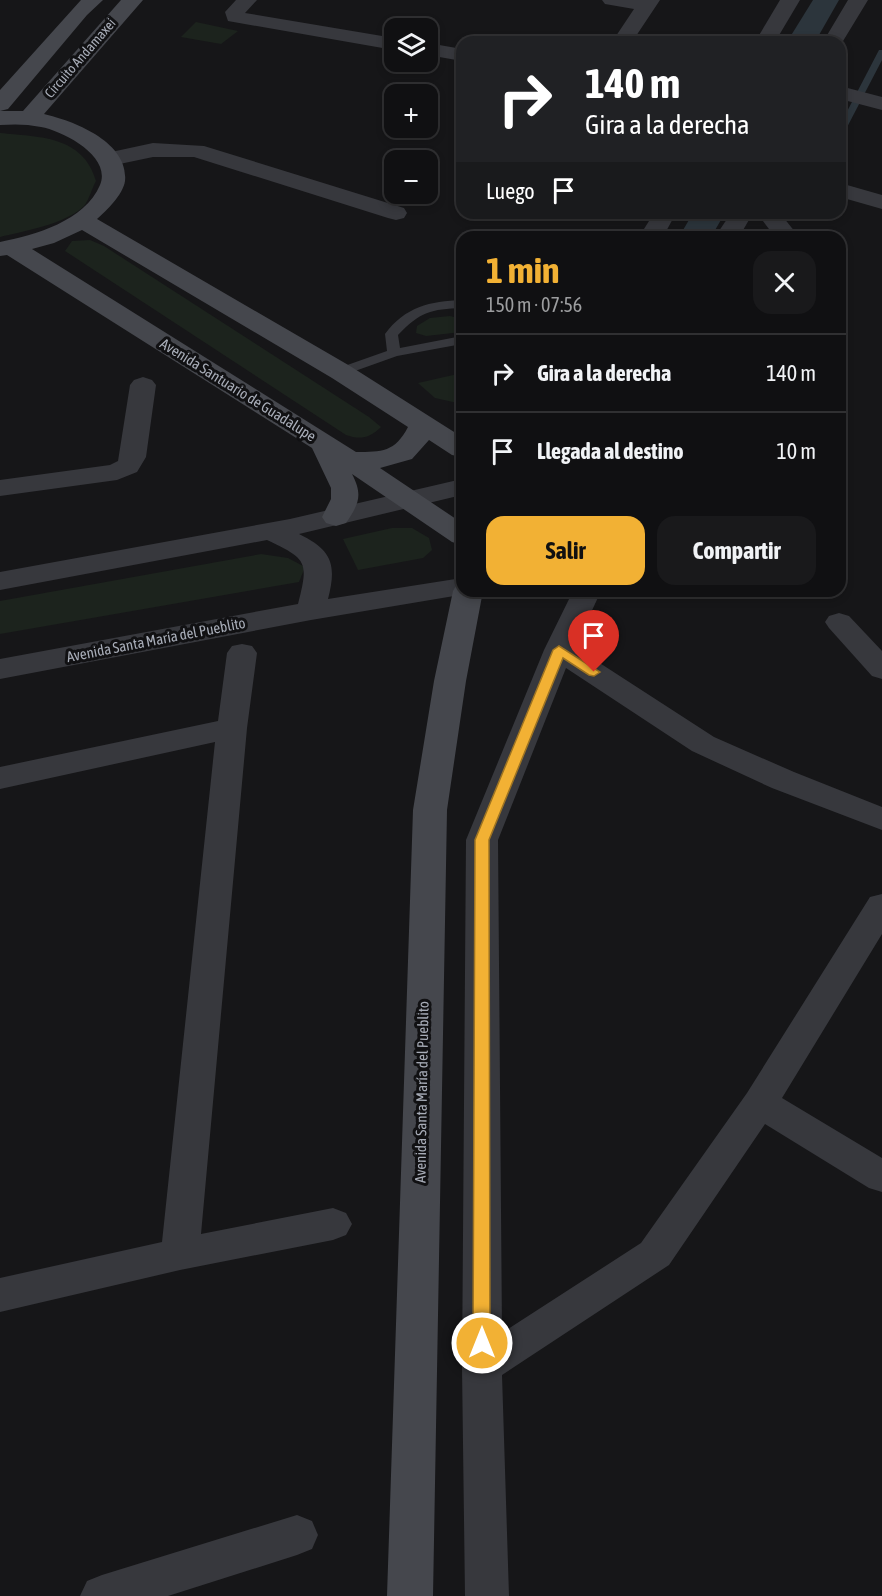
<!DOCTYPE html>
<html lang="es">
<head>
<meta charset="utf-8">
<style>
  :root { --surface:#101012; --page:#19191b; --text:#f1f3f6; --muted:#9c9d9f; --line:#303032; --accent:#f2b134 }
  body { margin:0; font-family:"Asap Condensed",sans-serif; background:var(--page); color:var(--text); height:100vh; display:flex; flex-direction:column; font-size:22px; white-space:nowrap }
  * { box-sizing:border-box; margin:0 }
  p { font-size:20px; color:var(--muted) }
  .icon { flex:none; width:33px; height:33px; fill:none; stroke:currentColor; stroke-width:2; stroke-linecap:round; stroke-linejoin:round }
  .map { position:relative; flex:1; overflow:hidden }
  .side { position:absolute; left:456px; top:231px; width:390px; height:366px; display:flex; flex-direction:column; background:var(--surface); border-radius:18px; box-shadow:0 3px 9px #0003,0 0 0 2px var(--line) }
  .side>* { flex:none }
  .banner { position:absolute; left:456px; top:36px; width:390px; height:183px; border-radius:18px; box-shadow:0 3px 9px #0003,0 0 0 2px var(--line); background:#202124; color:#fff; overflow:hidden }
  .controls { position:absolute; left:384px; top:18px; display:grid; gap:12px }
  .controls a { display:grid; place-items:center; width:54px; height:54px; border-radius:12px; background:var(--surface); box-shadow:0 3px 9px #0003,0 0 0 2px var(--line); font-size:30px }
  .pin { position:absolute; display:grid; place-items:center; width:51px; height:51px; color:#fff; margin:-62px -26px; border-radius:50% 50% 50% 0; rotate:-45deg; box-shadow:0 0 6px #0007 }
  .pin .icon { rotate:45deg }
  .me { position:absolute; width:66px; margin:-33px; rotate:0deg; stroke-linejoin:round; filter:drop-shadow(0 0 4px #0008) }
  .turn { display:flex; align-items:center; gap:21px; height:126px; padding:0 30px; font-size:27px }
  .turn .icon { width:78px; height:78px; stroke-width:2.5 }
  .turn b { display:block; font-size:42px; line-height:51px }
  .then { display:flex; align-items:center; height:57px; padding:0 30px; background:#0003; gap:12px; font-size:22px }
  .round { display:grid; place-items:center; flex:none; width:63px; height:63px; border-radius:18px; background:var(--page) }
  .summary { display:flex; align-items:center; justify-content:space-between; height:102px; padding:0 30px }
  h1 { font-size:36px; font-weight:700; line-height:45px; color:var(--accent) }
  .action { display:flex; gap:12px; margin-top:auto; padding:12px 30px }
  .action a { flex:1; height:69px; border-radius:18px; background:var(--accent); color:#111; font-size:24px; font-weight:700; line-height:69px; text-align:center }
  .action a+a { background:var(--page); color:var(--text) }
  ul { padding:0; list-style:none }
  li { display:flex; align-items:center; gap:18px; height:78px; padding:0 30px; border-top:2px solid var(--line) }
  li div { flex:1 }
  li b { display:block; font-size:22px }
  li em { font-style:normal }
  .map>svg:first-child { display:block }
  .green { fill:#1c231d }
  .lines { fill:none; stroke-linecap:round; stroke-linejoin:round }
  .stream { fill:#2c353c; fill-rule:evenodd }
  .canal { fill:#2c353c; fill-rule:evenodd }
  .lane { fill:#37383d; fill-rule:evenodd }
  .street { fill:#37383d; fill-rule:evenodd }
  .secondary { fill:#45474d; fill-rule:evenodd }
  .route { fill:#f2b134; stroke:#9d7322; stroke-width:1.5 }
  .labels { text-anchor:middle; stroke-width:6; stroke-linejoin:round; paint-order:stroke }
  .far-street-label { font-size:14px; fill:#a8adb8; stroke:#111113 }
  .street-label { font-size:15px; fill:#a8adb8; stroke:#111113 }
</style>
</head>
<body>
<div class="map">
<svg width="882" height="1596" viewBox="0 0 882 1596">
  <rect width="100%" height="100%" fill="#161618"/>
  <g class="green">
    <path d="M196 22 238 31 221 44 181 37Z"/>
    <path d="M0 133C38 137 83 135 96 181 92 188 89 200 84 206 66 224 24 231 0 237Z"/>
    <path d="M90 240 104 246 369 417 381 427C370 438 360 440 346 435L65 251 72 241Z"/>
    <path d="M450 316 462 319V332L426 336 416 333 417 326 430 318Z"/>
    <path d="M462 373V404L435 398 418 383Z"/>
    <path d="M392 528H412L429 538 432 550 423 558 358 570 343 539Z"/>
    <path d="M261 554 288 558 305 567 299 582 0 634V601Z"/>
  </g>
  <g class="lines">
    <path class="stream" d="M879 50H882V60L844 133 840 135V125Z"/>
    <g class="canal">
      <path d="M813 0H839L815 42H787Z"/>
      <path d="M693 213H725L711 237H679Z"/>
    </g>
    <path class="lane" d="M462 300V308C431 309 420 312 398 335L400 348 462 336V344L397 356 341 376 334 372 336 369 387 351 385 334C405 307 430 301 462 300Z"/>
    <g class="street">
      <path d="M236 0H257L245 13 394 38V50L228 21 225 12Z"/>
      <path d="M602 0H660L632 42H612L634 9 605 4Z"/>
      <path d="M780 0H800L775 42H755Z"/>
      <path d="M848 0H868L840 46V42H823Z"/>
      <path d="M428 43 462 49V61L428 55Z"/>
      <path d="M840 86 882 97V110L840 99Z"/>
      <path d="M153 143 204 146 404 208 407 213 404 218 396 220 388 218 194 157H153L110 166 102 164 99 159 102 154Z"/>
      <path d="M840 183 882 195V209L840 197Z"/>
      <path d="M654 213H676L663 237H639Z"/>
      <path d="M731 213H753L739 237H715Z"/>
      <path d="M757 213H780L799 237H775Z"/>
      <path d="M143 377 152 380 156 385 146 457 137 472 117 480 0 496V480L110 465 118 461 130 385 134 380Z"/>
      <path d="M462 479V495L299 534C332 550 337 564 328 599L462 578V591H474L472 593 311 620 0 679V659L298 604C309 561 307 559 267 540L0 590V572L290 519Z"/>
      <path d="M573 591H601L575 647 714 737 794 772 882 807V830L772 788 692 751 566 668 498 840 502 1333 641 1243 747 1093 870 897 882 894V934L782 1098 882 1158V1192L869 1188 765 1124 669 1265 502 1375 509 1596H465L462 1367 466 840 544 650Z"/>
      <path d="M839 613 849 616 882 651V679L872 676 829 628 825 622 829 616Z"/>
      <path d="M242 644 252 646 257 653 247 728 201 1234 333 1208 346 1213 352 1224 346 1235 333 1240 180 1270 0 1312V1278L162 1242 215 742 0 789V767L218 721 227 653 232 646Z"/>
      <path d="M297 1515 312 1521 318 1535 312 1549 297 1555 168 1596H80L87 1581 102 1575Z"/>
    </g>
    <g class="secondary">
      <path d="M81 0H103L87 15 8 109 0 111V90Z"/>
      <path d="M121 0H143L44 114C74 121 129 142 125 181 123 195 106 211 97 219L350 366 462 437V457L452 455 429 440 412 459 380 468 462 523V545L452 542 352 474C363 495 359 504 346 523L336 526 326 523 322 517 331 499V488L312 448 7 255 0 256V242C35 235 85 221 100 185 112 156 63 131 41 127 27 124 14 124 0 125V111H23ZM82 230 332 378 408 427C395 452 382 452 356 452L32 249 54 243Z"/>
      <path d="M462 583V591H483L466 681 447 810 433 1596H387L413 810 434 681 453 591 457 584Z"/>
    </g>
  </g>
  <path class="route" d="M559 646 600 672 594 676 589 675 563 658 489 840 490 1343 488 1349 482 1351 476 1349 473 1343 475 840 553 650Z"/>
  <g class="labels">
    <g class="far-street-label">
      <text transform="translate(80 58) rotate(-49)" y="5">Circuito Andamaxei</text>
    </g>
    <g class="street-label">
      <text transform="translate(238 390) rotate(32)" y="5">Avenida Santuario de Guadalupe</text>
      <text transform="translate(156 640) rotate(-11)" y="5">Avenida Santa María del Pueblito</text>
      <text transform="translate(422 1092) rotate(-89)" y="5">Avenida Santa María del Pueblito</text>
    </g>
  </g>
</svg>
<div class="controls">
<a><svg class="icon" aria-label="layers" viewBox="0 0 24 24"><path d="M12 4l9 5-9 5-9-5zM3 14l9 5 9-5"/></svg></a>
<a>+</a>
<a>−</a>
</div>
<div class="pin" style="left:594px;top:672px;background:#d93025"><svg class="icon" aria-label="arrive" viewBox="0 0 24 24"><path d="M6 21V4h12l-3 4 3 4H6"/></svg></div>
<svg class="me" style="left:482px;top:1343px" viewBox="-20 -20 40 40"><circle r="17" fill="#f2b134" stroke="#fff" stroke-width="3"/><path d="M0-11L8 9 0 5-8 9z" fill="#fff"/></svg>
<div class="banner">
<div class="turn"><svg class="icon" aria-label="right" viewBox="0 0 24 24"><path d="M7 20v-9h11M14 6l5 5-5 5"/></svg><div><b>140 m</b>Gira a la derecha</div></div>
<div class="then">Luego<svg class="icon" aria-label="arrive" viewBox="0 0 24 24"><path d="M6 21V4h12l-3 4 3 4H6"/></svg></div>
</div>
<section class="side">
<div class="summary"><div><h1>1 min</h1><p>150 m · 07:56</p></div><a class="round"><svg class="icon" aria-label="close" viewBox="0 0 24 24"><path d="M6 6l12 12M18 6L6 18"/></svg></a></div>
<ul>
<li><svg class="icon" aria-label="right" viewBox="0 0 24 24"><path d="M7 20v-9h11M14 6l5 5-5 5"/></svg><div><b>Gira a la derecha</b></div><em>140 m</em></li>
<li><svg class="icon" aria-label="arrive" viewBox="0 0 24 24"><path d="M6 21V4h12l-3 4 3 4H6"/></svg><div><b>Llegada al destino</b></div><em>10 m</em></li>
</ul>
<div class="action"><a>Salir</a><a>Compartir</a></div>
</section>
</div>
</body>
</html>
